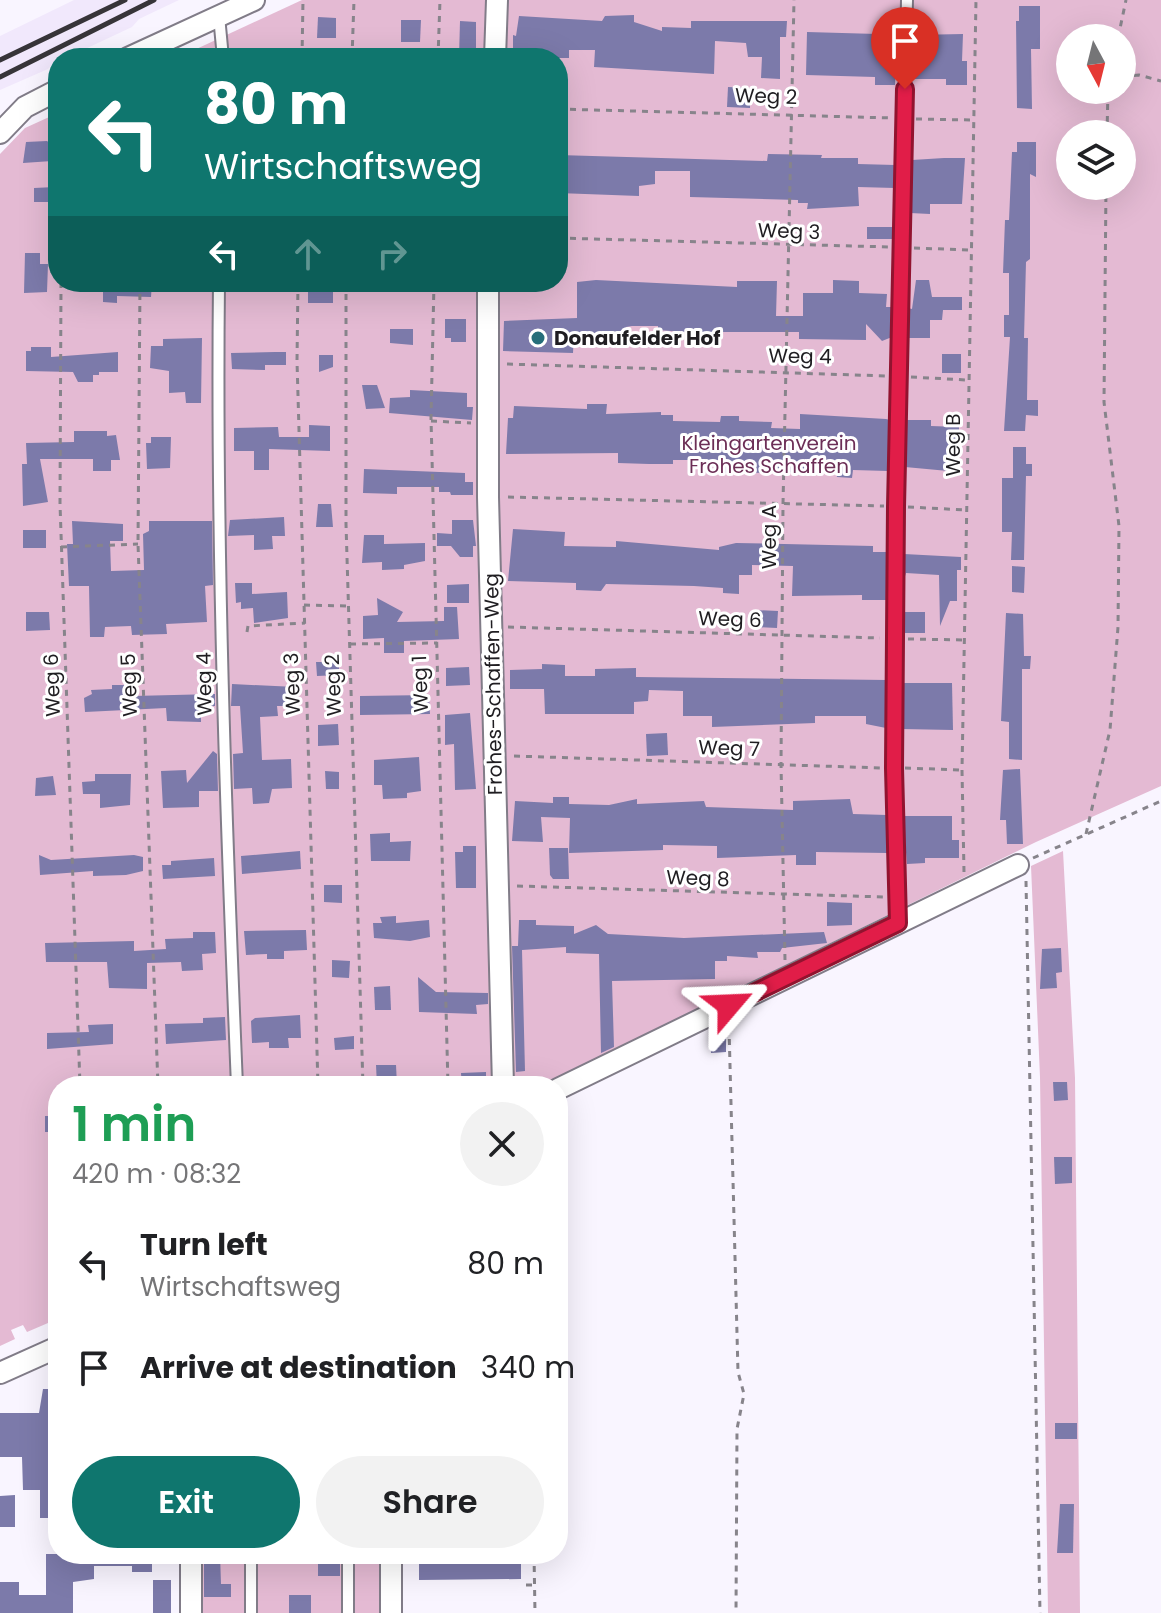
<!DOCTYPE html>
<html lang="en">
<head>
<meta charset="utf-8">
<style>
  :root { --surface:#fff; --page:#f2f2f2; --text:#202124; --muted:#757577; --accent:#0f766e }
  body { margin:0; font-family:Poppins,sans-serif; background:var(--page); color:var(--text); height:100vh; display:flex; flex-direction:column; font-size:30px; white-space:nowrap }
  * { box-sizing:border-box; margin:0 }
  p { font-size:26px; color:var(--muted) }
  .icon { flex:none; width:44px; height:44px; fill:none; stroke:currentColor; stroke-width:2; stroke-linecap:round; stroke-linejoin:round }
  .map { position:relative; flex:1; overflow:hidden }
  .side { position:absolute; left:48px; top:1076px; width:520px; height:488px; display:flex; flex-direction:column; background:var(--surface); border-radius:32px; box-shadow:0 8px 32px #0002 }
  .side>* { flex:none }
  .top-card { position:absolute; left:48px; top:48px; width:520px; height:244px; border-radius:32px; box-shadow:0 8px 32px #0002; background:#0f766e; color:#fff; overflow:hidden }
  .needle { width:52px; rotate:173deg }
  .buttons { position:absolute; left:1056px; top:24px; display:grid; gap:16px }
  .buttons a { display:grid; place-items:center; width:80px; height:80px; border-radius:50%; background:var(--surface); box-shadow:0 8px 32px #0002; font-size:40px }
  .pin { position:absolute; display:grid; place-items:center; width:68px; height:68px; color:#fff; margin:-82px -34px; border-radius:50% 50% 50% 0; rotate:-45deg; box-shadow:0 0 8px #0007 }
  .pin .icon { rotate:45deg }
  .me { position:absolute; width:88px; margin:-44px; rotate:64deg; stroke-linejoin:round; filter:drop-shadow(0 0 6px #0008) }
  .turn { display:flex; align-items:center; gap:28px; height:168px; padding:0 24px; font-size:36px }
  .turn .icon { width:104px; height:104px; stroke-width:2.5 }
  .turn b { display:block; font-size:56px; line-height:68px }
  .lanes { display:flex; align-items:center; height:76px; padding:0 24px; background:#0003; justify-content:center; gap:40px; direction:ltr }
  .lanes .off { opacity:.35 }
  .round { display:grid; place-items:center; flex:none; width:84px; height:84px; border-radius:42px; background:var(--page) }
  .summary { display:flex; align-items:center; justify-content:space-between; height:136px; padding:0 24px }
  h1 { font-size:48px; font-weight:600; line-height:60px; color:#1e9e55 }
  .primary-button { display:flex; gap:16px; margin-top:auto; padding:16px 24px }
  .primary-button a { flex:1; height:92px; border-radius:48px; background:var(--accent); color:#fff; font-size:32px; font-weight:600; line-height:92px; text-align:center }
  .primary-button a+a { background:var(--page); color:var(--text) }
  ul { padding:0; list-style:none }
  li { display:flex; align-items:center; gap:24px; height:104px; padding:0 24px }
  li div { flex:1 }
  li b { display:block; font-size:30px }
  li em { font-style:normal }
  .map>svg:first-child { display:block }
  .built { fill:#f1e8fc }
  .green { fill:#e4bad3; fill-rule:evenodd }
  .building { fill:#7c7aaa }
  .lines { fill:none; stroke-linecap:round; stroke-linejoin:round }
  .lane-casing { stroke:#817c88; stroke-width:14 }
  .street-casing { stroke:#817c88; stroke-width:24 }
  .path { stroke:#87848b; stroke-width:3; stroke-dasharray:6 6; stroke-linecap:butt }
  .lane { stroke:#fff; stroke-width:10 }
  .street { stroke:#fff; stroke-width:20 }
  .rail { stroke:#373439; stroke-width:5 }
  .route-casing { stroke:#92132f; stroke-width:20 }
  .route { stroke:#e11d48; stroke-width:14 }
  .poi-dot { fill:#266e7a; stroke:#fff; stroke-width:3 }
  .labels { text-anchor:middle; stroke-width:6; stroke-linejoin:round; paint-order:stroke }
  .street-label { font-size:20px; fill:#1f1d21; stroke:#fff }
  .poi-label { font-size:20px; font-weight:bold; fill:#1f1d21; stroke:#fff; text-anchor:start }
  .park-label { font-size:20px; fill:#6c2e56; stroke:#fff }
</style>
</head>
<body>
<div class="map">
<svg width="1161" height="1613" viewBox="0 0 1161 1613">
  <rect width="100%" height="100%" fill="#f9f5ff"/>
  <path class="built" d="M74 0H179L139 19 132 27 66 58H58L48 69 0 90V36Z"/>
  <g class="green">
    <path d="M302 0H486L485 58H177Z"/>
    <path d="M505 0H1161V786L1036 842 541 1086H512L495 378 497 282H558V58H504ZM1070 38H1122V90H1070ZM1070 134H1122V186H1070Z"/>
    <path d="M58 113V282H479L485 816 493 1086H58V1337L49 1341 48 1323 27 1332 23 1325 11 1330 15 1339 0 1346V154L25 128Z"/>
    <path d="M1063 851 1075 1078 1080 1613H1048L1040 1077 1031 866Z"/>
    <rect x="194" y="1554" width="188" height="59"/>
  </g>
  <g class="building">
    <path d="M1019 6H1040V49H1031L1032 109 1017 108 1016 21H1019Z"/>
    <path d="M634 15V22L662 31V27L691 28V21H787L786 37H780V79L761 78 762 57H748L746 43 715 41 714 74 594 67 595 50H569V58H513V35L516 36 519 16 602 21 605 16Z"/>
    <path d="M318 17 336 18V38H317Z"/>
    <path d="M401 20H421L420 42H401Z"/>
    <path d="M460 21 476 22V58H459Z"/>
    <path d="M877 28H897L895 85H875V77L806 75 807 32 877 34Z"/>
    <path d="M963 34 962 61H967V85H946V79H913L914 35Z"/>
    <path d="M728 87 750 88V108L727 107Z"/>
    <path d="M47 141 51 144 52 161 23 163 26 142Z"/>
    <path d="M1017 142H1036V177L1030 174V259L1026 262 1024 338H1028L1027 400H1038V416L1026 415 1025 431H1004L1010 337H1004V315H1009V273H1003L1005 220H1009L1012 152H1017Z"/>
    <path d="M768 154 822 155 821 158H858V164L895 165V188L858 187 859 206 807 209 808 203H798V200L690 197V171H655V184L639 186V196L558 193V155L767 161Z"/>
    <path d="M944 158H965L962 204H930V214L910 213 912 160Z"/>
    <path d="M55 187V202H34V188Z"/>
    <rect x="867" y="227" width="27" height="12"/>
    <path d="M25 253H40V264H48L47 292 24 293Z"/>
    <path d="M596 280 737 287V281H777L776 316H803V293H833V280L859 281V293L887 294 886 307H892V337L882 341 866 324V340L799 339V332H684L658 330V326H632L626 327V334L574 333 573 353 503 351 504 321 577 318V282Z"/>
    <path d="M916 280H929L932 297H962V310H943L942 320H930V338H908V308L912 309Z"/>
    <path d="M103 282H152L151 297 117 296V303L103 302Z"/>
    <path d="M317 288H333V303H308V291Z"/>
    <path d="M445 319H466V342H451V338H445Z"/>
    <path d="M390 329H413V345L390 343Z"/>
    <path d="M202 338 201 403H186L185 392 169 393V371L150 368 151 346H163V339Z"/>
    <path d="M31 347H51V357L118 352V372H99V375H93V382H78L73 372 26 371V351H31Z"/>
    <path d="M275 352H286V365H265V370L232 369 231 353Z"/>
    <rect x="942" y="354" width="19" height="19"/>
    <path d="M319 355H333V367L319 372Z"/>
    <path d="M362 385H377L385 408 366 409Z"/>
    <path d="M410 390 467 393V407H473L472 420 389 413 390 398 410 397Z"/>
    <path d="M587 404H607L606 414 661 412V415H673V421L720 422 721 416H739V421L772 422 771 428 800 429V414L886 419 890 420 888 471 853 470 852 478 837 477 836 472 741 473H725L724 460H673V464H649L618 463V453L506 454 508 418H513L514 406 587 409Z"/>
    <path d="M906 420H931V426L959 427V472L905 467Z"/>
    <path d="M309 425 330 426V451L269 449V470H254V451H234V428L278 427 279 437H309Z"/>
    <path d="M74 431H107V436L116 435 120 460H111V471H93V459H40L48 502 23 506 22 464H27L26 443 74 442Z"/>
    <path d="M151 437H171L170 468 147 469 146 443H151Z"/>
    <path d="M1013 447H1026V464H1032V476H1026L1024 560H1011L1012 532H1002V478H1013Z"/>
    <path d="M364 469 465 473V482H473V495H451L450 492H439V487H397V494L363 493Z"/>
    <path d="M318 504H331L333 527H316Z"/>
    <path d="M284 517 285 536H272L273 549 254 550V535L228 536 230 520Z"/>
    <path d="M452 520H473L476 546H473V557H460L451 546H437V533L452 534Z"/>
    <path d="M72 521 123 524V541H110L111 571 144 570 143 534 149 531V521H212L213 585 205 586 207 622 166 624 167 634 132 635 131 626 105 627 104 637H90L89 586H69L67 544H73Z"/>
    <path d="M513 529 565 532 564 546 616 547V541L719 550V547L736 543 873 546V552H887L886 600H862V595L792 596 793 566 752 565V575H739V594L723 593V588L694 586 606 584 601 591 576 590V583L508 581Z"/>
    <rect x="23" y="530" width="23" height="18"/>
    <path d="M364 535H384V544L425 543V561L404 565V569L382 570V562L362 563Z"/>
    <path d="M904 554 961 557V570H957V601H950L940 626 939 575 906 573 903 583Z"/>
    <path d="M1012 566 1025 567 1024 593 1012 592Z"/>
    <path d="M235 583H252V594L287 592 288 618 254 623 253 608 241 609V602L236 603Z"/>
    <path d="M469 584V603H447V585Z"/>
    <path d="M377 598 403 612 397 622 444 621V607H457L459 639 404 641V653H384V638L363 639V616L378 615Z"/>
    <path d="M754 610 778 611 777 628 754 627Z"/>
    <path d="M26 612H49L50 630 26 631Z"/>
    <rect x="905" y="612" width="20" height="21"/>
    <path d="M1006 613 1023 614 1024 656H1031L1030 669H1022V760L1009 759V722L1001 721Z"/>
    <path d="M327 657H339V675L317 676 316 662H327Z"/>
    <path d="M542 664 565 665V676H595V669L636 668V677L887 680 886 728 866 724V716H815V723L712 727V716H683V691L649 690 648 701 634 702V714H545L544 689H510V670L542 669Z"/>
    <path d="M469 667 470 685 446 686V668Z"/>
    <path d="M903 683H952L953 730 902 729Z"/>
    <path d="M232 684 296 687 297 706H277L278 716 260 717 262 760 291 759 292 788 272 789 269 803 253 804 252 788 234 789 233 754 243 753 240 706H231Z"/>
    <path d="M112 685H133V696L215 694V706L201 707V722L167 721 166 708 85 712 84 698 92 694 91 690 112 689Z"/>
    <path d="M429 695 430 714 360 715V696Z"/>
    <path d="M470 713 476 789 455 790 454 744 445 745V715Z"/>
    <path d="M338 724 339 745 318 746V725Z"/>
    <path d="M667 733 668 755 647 756 646 734Z"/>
    <path d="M213 751 217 754 218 791H199V807L163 808 161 771 186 770 187 783Z"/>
    <path d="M419 757 421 791 407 793V798L383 799 382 785H374V760Z"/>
    <path d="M1020 769 1023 844H1007L1006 820H1000L1003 770Z"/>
    <path d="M325 771 339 772V789H326Z"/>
    <path d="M95 774H131L130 805 100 808V794H83L82 782 95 781Z"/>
    <path d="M53 776 56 795 35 796 36 778Z"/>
    <path d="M553 797H569V804L609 805 637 799V804L704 801 706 807 793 810V801L850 799 853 814 887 815 888 853 816 852V865H796V855L717 858V846L663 845V850L569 853 570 818 541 817 543 842 512 841 515 801 553 803Z"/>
    <path d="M903 816H952V840H959V858H925V863L907 864Z"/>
    <path d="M390 833V842L411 841 410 861H371L370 834Z"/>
    <path d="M463 846H476V888H456L455 852H463Z"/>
    <path d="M549 848H568L569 879H553L550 875Z"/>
    <path d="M300 851 301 869 242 874 241 856Z"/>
    <path d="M39 855 51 860 134 855 143 857V871L126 875 93 876V871L40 875Z"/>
    <path d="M214 858 215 876 163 879 162 865H171V861Z"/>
    <path d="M324 885H342V903L324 902Z"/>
    <path d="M827 902 852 903V925L827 926Z"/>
    <path d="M396 916V923L429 920 430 937 410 941 374 938 373 923H382L380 917Z"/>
    <path d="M519 920H536V925L574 926V934L596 925 608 934 684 938 824 932 827 943 782 948 780 952H757L758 958 727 956V961H715V979L612 981 614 1047 601 1053 599 954 566 953V947L522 950 525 1071 516 1072 512 946H518Z"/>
    <path d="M306 930 307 950 284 951V959H267V954L246 955 244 931Z"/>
    <path d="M193 932H215L216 953 202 954 203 970 182 971 181 962 147 963V989L109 988 107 962H46L45 943 134 941V951L166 949 165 939 193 938Z"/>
    <path d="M1061 948 1062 972 1056 973 1057 988 1040 989 1042 949Z"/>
    <path d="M332 960 350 961 349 978 332 977Z"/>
    <path d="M418 977 436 992 488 993V1004L476 1005 477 1014 419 1012Z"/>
    <path d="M390 986 391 1010H375L374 987Z"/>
    <path d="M300 1015 301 1038H288L289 1048H269V1042L252 1043 251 1021 255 1018Z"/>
    <path d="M225 1017 226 1040 166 1044 165 1024 203 1023V1018Z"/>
    <path d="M113 1024V1044L47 1049V1033L89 1032 88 1025Z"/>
    <path d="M354 1036V1049L335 1050 334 1038Z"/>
    <path d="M726 1037V1052L711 1053 710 1038Z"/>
    <path d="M376 1065H396L397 1085 377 1086Z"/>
    <path d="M486 1072V1086H462L461 1073Z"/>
    <path d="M1053 1082H1067L1068 1100 1054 1101Z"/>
    <rect x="45" y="1116" width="13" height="16"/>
    <path d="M1054 1157H1072V1183L1055 1184Z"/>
    <path d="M43 1389H58V1518H40V1490H23L22 1457H0V1413H39Z"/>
    <rect x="1055" y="1423" width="22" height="16"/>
    <path d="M15 1495V1527H0V1496Z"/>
    <path d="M1060 1504H1074L1073 1553H1057Z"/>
    <path d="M46 1554H152V1572H132V1566H94V1579L73 1582V1613H0V1582H19V1595H46Z"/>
    <path d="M204 1554H220L221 1584H231V1597H204Z"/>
    <rect x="318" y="1554" width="22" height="22"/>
    <path d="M521 1557V1579L419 1580V1558Z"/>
    <rect x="153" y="1580" width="18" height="33"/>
    <rect x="289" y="1595" width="22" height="18"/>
  </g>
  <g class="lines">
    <defs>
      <g id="lane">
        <path d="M219 16 223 58"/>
        <path d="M219 282C216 550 226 818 237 1086"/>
        <path d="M898 923 894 768 896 507 907 0"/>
        <path d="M251 1613V1554"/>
        <path d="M348 1613V1554"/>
      </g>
      <g id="street">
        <path d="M128 58 254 0"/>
        <path d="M495 58 497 0"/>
        <path d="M0 133 25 107 58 90"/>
        <path d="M488 282V497L503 1086"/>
        <path d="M558 1089 1018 865"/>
        <path d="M0 1373 58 1347"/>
        <path d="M391 1554V1613"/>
        <path d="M191 1613V1554"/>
      </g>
    </defs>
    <use href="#lane" class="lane-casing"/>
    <use href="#street" class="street-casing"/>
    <g class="path">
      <path d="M1118 38 1126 0"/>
      <path d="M302 58 303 0"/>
      <path d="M352 58 354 0"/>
      <path d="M438 58 440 0"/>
      <path d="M1122 77 1139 75 1161 81"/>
      <path d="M558 109 893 118"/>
      <path d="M916 119 972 120"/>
      <path d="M1107 134 1108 90"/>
      <path d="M558 238 890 247"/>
      <path d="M914 248 970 250"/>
      <path d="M61 282 60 504 80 1086"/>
      <path d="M140 282 138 544 158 1086"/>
      <path d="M298 282 297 361 318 1086"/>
      <path d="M346 282V524L363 1086"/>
      <path d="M434 282 431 418 448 1086"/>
      <path d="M507 364 887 376"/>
      <path d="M911 377 967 380"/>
      <path d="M431 421 471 423"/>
      <path d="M508 497 884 506"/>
      <path d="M908 507 967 510"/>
      <path d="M61 547 138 544"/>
      <path d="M304 605 348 606"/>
      <path d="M508 627 880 638"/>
      <path d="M247 632 248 626 305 623"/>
      <path d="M908 639 966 640"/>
      <path d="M350 644 437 643"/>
      <path d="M514 756 882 768"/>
      <path d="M905 768 962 770"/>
      <path d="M1086 834 1110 730 1118 627 1119 526 1104 402 1106 186"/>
      <path d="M1033 858 1161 801"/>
      <path d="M964 872 962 770 976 0"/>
      <path d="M1026 881 1040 1613"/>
      <path d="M517 886 885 897"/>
      <path d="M785 960 781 764 783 504 794 0"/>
      <path d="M729 1027 738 1372 744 1394 737 1429 736 1613"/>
      <path d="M534 1554 535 1613"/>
      <path d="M526 1585H535"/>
    </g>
    <use href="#lane" class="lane"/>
    <use href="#street" class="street"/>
    <g class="rail">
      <path d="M0 60 125 0"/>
      <path d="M0 77 154 0"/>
    </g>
  </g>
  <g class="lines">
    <defs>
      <path id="route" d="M729 1005 898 923 894 768 896 507 905 89"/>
    </defs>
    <use href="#route" class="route-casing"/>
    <use href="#route" class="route"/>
  </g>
  <circle class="poi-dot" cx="538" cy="338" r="8"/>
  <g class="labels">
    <g class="street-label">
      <text transform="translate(766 96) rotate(2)" y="7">Weg 2</text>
      <text transform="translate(789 231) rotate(2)" y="7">Weg 3</text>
      <text transform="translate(800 356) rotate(1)" y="7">Weg 4</text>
      <text transform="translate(953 445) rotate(-90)" y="7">Weg B</text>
      <text transform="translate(769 537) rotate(-90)" y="7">Weg A</text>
      <text transform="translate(730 619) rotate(2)" y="7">Weg 6</text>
      <text transform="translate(204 684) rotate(-91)" y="7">Weg 4</text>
      <text transform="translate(292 684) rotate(-92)" y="7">Weg 3</text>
      <text transform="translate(420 684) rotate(-92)" y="7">Weg 1</text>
      <text transform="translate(493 684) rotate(-91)" y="7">Frohes-Schaffen-Weg</text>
      <text transform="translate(52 685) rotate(-92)" y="7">Weg 6</text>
      <text transform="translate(129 685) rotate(-92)" y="7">Weg 5</text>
      <text transform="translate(333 685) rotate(-92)" y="7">Weg 2</text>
      <text transform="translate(729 748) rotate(2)" y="7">Weg 7</text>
      <text transform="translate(698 878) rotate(2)" y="7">Weg 8</text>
    </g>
    <g class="poi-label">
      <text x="554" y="345">Donaufelder Hof</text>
    </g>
    <g class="park-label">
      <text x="769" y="450">Kleingartenverein<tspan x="769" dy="23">Frohes Schaffen</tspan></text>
    </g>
  </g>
</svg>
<div class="buttons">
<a><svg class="needle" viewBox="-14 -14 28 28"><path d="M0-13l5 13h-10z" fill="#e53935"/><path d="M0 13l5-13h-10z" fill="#757577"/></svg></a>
<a><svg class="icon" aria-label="layers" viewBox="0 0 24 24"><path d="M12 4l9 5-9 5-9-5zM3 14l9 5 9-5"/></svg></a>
</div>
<div class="pin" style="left:905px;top:89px;background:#d93025"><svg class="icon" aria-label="arrive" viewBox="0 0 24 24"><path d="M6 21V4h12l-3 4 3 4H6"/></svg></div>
<svg class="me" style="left:729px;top:1005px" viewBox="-20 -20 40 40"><path d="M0-17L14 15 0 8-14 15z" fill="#e11d48" stroke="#fff" stroke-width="4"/></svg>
<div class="top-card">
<div class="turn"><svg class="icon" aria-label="left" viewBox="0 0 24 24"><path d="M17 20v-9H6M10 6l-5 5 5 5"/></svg><div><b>80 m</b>Wirtschaftsweg</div></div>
<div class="lanes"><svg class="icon" aria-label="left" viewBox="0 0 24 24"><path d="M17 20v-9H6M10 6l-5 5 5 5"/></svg><svg class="icon off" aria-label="ahead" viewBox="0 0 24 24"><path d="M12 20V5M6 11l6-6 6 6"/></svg><svg class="icon off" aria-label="right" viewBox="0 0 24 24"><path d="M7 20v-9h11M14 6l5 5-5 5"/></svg></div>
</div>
<section class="side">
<div class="summary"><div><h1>1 min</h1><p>420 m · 08:32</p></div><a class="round"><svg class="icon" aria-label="close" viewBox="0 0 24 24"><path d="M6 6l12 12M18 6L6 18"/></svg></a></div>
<ul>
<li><svg class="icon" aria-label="left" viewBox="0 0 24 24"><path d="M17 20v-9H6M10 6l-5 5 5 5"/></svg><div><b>Turn left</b><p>Wirtschaftsweg</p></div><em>80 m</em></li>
<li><svg class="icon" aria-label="arrive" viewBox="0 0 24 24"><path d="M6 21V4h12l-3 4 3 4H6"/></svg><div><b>Arrive at destination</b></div><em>340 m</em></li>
</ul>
<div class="primary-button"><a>Exit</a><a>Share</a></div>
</section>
</div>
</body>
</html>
